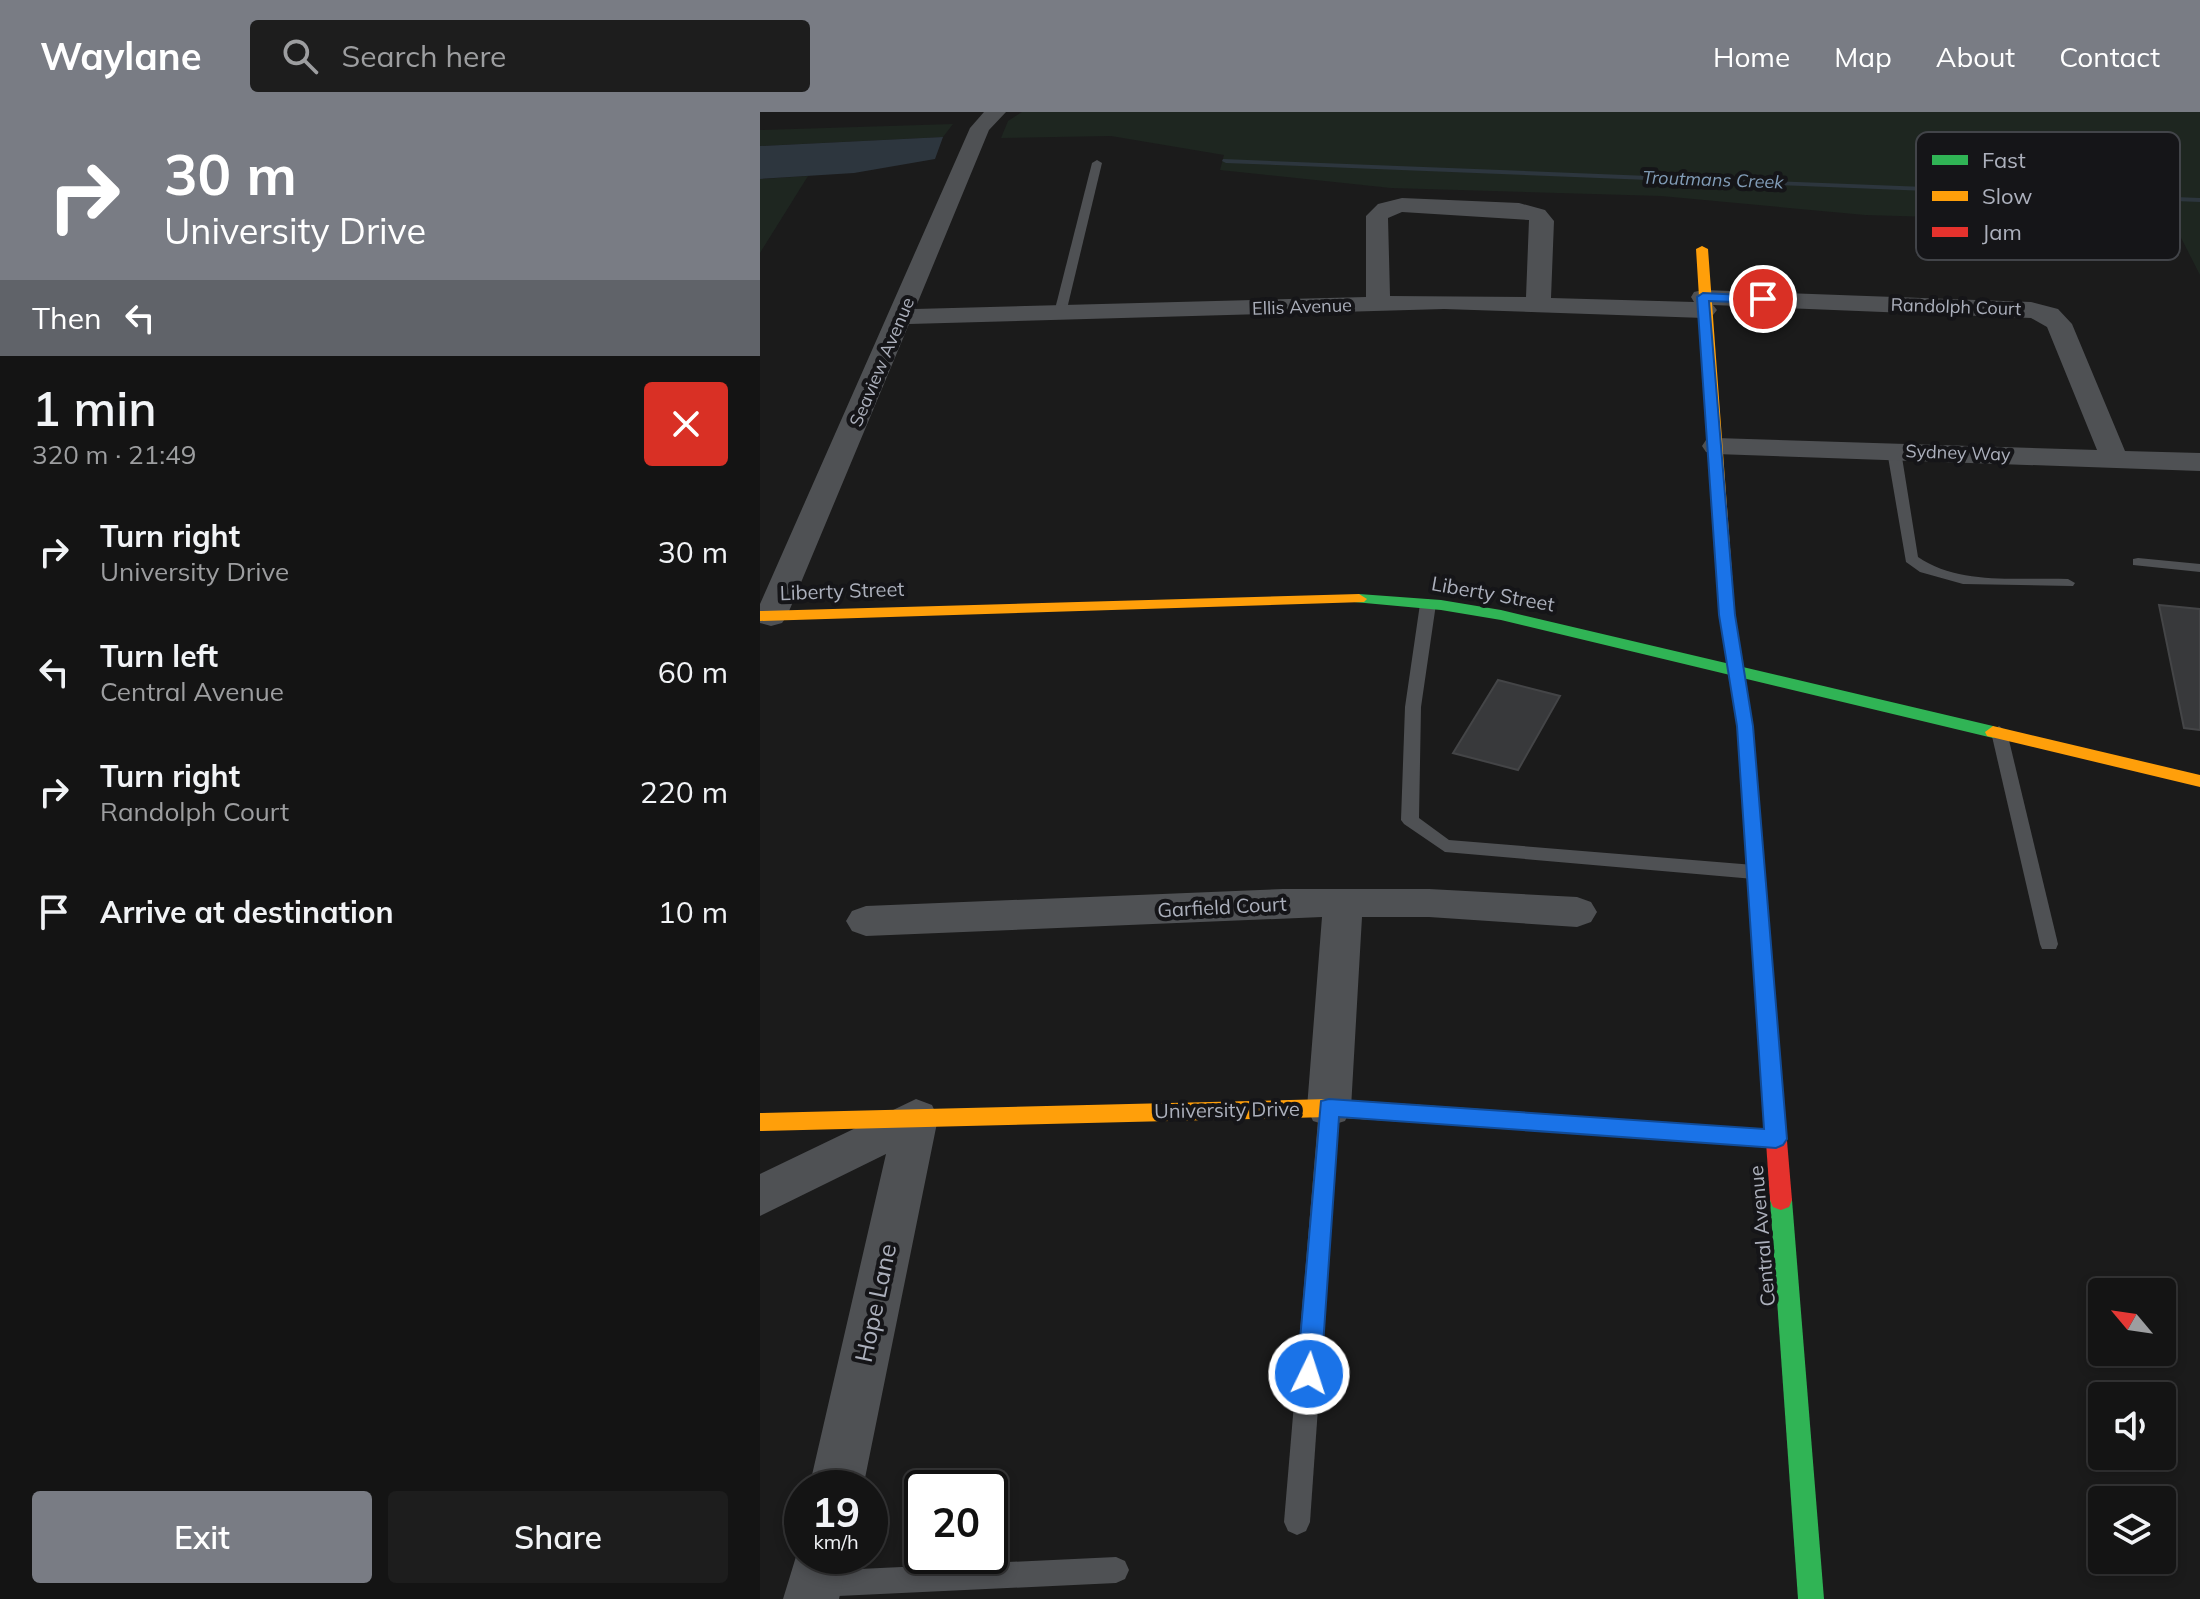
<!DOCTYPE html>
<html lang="en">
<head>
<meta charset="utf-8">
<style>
  :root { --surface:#141414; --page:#1d1d1d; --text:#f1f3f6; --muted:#9d9ea0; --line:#333334; --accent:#797c84 }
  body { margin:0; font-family:Mulish,sans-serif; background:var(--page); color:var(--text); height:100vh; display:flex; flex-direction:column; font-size:30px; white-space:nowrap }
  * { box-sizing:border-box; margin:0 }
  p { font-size:26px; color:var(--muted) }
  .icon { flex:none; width:44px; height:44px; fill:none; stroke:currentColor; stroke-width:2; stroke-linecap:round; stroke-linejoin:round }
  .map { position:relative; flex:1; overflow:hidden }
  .details { display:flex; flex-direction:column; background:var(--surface); width:760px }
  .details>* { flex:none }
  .hud { background:#797c84; color:#fff; overflow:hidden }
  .needle { width:52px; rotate:299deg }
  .buttons { position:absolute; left:1328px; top:1166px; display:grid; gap:16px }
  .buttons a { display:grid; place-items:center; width:88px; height:88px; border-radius:8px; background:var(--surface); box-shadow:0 4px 12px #0003,0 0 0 2px var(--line); font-size:40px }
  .speed { position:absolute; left:24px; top:1358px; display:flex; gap:16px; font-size:40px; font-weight:700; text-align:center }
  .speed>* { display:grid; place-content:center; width:104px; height:104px; border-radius:50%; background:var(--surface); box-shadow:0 4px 12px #0003,0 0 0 2px var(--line); line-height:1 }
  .speed small { font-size:20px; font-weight:400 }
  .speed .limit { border:4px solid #111; border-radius:12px; background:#fff; color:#111 }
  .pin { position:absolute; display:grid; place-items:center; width:68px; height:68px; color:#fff; margin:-34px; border:4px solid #fff; border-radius:50%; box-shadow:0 2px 8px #0007 }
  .me { position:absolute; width:88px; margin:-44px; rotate:4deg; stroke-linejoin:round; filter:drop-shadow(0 0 6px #0008) }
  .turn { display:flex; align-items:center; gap:28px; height:168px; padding:0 32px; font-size:36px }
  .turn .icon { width:104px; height:104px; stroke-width:2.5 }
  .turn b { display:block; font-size:56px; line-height:68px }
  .then { display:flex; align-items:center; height:76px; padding:0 32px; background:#0003; gap:16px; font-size:30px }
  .round { display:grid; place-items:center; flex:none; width:84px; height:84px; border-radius:8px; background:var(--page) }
  .head { display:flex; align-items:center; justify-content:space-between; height:136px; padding:0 32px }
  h1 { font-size:48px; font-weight:600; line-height:60px }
  .cta { display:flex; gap:16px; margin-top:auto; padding:16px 32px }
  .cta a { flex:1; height:92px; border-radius:8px; background:var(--accent); color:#fff; font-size:32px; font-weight:600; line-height:92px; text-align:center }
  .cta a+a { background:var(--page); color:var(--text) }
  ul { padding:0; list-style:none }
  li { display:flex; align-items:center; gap:24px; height:120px; padding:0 32px }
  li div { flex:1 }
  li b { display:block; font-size:30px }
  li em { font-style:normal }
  header { display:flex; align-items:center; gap:48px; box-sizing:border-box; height:112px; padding:0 40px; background:var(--accent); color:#fff }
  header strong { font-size:38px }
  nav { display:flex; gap:44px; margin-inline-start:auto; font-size:28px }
  .search { width:560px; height:72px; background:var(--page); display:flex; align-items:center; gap:20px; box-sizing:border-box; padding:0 28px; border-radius:8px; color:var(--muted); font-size:30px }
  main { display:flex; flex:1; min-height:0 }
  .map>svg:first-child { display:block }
  .green { fill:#1e2620 }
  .water { fill:#2d363e }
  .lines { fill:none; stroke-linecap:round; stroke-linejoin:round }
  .stream { fill:#2d363e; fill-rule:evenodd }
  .building { fill:#38393b; stroke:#444547; stroke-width:2 }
  .lane { fill:#4f5154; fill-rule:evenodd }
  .street { fill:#4f5154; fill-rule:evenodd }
  .fast { fill:#30b455; fill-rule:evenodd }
  .slow { fill:#ff9f0a; fill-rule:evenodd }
  .jam { fill:#e5322d; fill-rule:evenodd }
  .route { fill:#1a73e8; stroke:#114b97; stroke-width:2 }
  .labels { text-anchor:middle; stroke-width:8; stroke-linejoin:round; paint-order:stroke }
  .far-water-label { font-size:18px; font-style:italic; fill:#829db8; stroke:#151518 }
  .far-street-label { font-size:18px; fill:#acb0bc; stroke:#151518 }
  .street-label { font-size:20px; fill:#acb0bc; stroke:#151518 }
  .near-street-label { font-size:24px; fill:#acb0bc; stroke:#151518 }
  .key { fill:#151518; stroke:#424449; stroke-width:2 }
  .key-label { font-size:22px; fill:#acb0bc }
</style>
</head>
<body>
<header>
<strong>Waylane</strong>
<div class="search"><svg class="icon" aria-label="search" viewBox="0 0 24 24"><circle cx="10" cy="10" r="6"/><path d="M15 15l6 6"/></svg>Search here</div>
<nav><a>Home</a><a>Map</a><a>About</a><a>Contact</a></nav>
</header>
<main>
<section class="details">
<div class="hud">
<div class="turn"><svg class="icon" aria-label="right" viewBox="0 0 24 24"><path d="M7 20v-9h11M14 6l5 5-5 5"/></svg><div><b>30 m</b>University Drive</div></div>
<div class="then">Then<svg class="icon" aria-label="left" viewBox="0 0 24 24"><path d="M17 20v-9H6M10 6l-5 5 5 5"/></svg></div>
</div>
<div class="head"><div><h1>1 min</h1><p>320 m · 21:49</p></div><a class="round" style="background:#d93025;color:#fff"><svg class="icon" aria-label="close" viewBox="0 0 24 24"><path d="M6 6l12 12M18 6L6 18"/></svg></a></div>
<ul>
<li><svg class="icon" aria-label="right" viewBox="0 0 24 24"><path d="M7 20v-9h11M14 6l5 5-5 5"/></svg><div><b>Turn right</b><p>University Drive</p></div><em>30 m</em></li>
<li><svg class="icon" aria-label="left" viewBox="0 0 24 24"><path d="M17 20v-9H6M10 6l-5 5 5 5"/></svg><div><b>Turn left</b><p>Central Avenue</p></div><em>60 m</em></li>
<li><svg class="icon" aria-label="right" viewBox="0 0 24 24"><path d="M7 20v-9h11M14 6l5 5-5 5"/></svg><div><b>Turn right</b><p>Randolph Court</p></div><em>220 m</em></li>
<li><svg class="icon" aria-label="arrive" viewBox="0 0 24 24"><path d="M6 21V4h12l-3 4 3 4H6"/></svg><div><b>Arrive at destination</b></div><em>10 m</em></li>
</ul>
<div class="cta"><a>Exit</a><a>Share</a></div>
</section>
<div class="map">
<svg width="1440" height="1487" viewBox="0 0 1440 1487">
  <rect width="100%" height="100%" fill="#1b1b1b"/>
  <g class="green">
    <path d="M262 0H1440V163L1414 112 1105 103 901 84 631 76 460 58 464 43 351 24 241 26 248 9Z"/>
    <path d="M193 12 183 25 0 34V18Z"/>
    <path d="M48 64 0 141V67Z"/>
  </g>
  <path class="water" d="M183 25 175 47 94 61 0 67V34Z"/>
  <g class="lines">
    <path class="stream" d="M463 47 1440 86V90L466 51 462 49Z"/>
  </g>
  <g class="building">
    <path d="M1399 493 1440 497V618L1424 616Z"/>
    <path d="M738 568 800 584 758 658 693 641Z"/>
  </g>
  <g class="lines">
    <g class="lane">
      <path d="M337 48 342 51 306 201 296 204 294 201 332 51Z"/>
      <path d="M1134 335 1141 339 1158 445C1200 474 1259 465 1308 467L1315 471 1313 474 1203 472 1160 460 1146 450 1127 339Z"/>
      <path d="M1378 446 1440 452V460L1373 453V447Z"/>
      <path d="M668 487 676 492 661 595 659 706 689 728 994 753 1000 755 1003 760 1000 765 994 767 685 740 644 712 641 708 645 595 660 492Z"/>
      <path d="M1239 614 1247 620 1298 832 1296 837H1282L1280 832 1231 620Z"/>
      <path d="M569 987 576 990 579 996 550 1410 546 1419 537 1423 528 1419 524 1410 559 996 562 990Z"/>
      <path d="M356 1445 365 1449 369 1458 365 1467 356 1471 57 1485 48 1481 44 1472 48 1463 57 1459Z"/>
    </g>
    <g class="street">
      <path d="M224 0H246L229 18 155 197 606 185V104L618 92 642 86 759 91 785 98 794 109 791 186 934 190 931 185 934 180 943 178 1271 190 1298 197 1312 212 1365 339 1440 341V359L956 342 946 340 942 334 946 328 956 326 1337 338 1287 215 1271 206 953 193 957 198 953 203 944 206 684 197 149 212 27 504 22 511 11 514 0 511V492L210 16ZM642 100 769 108 766 185 630 184 628 106Z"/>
      <path d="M523 777H669L817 785 831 790 837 800 831 810 817 815 669 805H602L591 996 585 1009 569 1014 553 1009 547 996 562 805 106 824 92 819 86 809 92 799 106 794Z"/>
      <path d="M156 987 172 993 178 1006 103 1376H49L126 1042 0 1104V1062Z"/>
      <path d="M42 1425V1444H88L79 1487H23Z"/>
    </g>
    <g class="fast">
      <path d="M599 482 681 488 741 498 1233 614 1241 620 1233 626 741 508 681 498 594 490 591 487Z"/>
      <path d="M662 993 1016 1018 1023 1021 1027 1027 1023 1033 1016 1036 662 1011 655 1008 652 1002 655 996Z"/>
      <path d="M1021 1078 1029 1081 1032 1088 1064 1487H1038L1010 1088 1013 1081Z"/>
    </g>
    <g class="slow">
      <path d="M942 134 948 137 975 503 993 614 1010 827 1008 832H994L992 827 977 614 959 503 936 137Z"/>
      <path d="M599 482 607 487 604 490 0 509V499Z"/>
      <path d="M1233 614 1440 663V675L1227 624 1225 620Z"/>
      <path d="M569 987 662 993 669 996 672 1002 669 1008 662 1011 569 1005 0 1019V1001Z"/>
    </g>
    <path class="jam" d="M1001 820 1008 822 1010 827 1032 1088 1029 1095 1021 1098 1013 1095 1010 1088 992 827 994 822Z"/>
  </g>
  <path class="route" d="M943 181 1003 184 1009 187 1003 191 949 189 975 503 993 614 1027 1027 1023 1033 1016 1036 579 1005 561 1262 557 1270 549 1274 540 1270 537 1262 561 989 569 987 1004 1017 977 614 959 503 937 185Z"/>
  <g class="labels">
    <g class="far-water-label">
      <text transform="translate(953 68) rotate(2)" y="6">Troutmans Creek</text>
    </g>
    <g class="far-street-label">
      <text transform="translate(542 195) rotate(-2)" y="6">Ellis Avenue</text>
      <text transform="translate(1196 195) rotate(2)" y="6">Randolph Court</text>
      <text transform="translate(122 250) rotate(-67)" y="6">Seaview Avenue</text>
      <text transform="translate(1198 341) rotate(2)" y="6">Sydney Way</text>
    </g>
    <g class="street-label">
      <text transform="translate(82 479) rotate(-2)" y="7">Liberty Street</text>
      <text transform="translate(733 482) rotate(10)" y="7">Liberty Street</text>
      <text transform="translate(462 795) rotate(-3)" y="7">Garfield Court</text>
      <text transform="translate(467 998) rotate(-1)" y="7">University Drive</text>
      <text transform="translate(1002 1124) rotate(-95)" y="7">Central Avenue</text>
    </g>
    <g class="near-street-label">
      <text transform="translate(116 1191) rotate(-78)" y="8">Hope Lane</text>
    </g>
  </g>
  <rect x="1156" y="20" width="264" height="128" rx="12" class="key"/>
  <rect x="1172" y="43" width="36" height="10" fill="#30b455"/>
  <rect x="1172" y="79" width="36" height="10" fill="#ff9f0a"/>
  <rect x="1172" y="115" width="36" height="10" fill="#e5322d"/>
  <g class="key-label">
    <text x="1222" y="56">Fast</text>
    <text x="1222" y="92">Slow</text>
    <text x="1222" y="128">Jam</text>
  </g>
</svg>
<div class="buttons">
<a><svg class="needle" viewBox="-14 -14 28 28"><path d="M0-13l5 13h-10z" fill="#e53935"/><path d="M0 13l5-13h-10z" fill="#9d9ea0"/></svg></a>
<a><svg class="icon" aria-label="sound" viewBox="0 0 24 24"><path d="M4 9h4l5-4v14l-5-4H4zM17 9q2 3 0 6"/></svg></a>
<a><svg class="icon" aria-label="layers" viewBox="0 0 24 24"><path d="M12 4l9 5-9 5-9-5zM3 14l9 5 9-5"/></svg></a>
</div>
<div class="speed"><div>19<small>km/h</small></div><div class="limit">20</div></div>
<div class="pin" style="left:1003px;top:187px;background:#d93025"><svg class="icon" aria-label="arrive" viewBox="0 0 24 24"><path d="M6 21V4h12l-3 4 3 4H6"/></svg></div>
<svg class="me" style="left:549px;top:1262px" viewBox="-20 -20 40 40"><circle r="17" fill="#1a73e8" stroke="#fff" stroke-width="3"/><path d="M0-11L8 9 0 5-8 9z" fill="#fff"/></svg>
</div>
</main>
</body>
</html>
